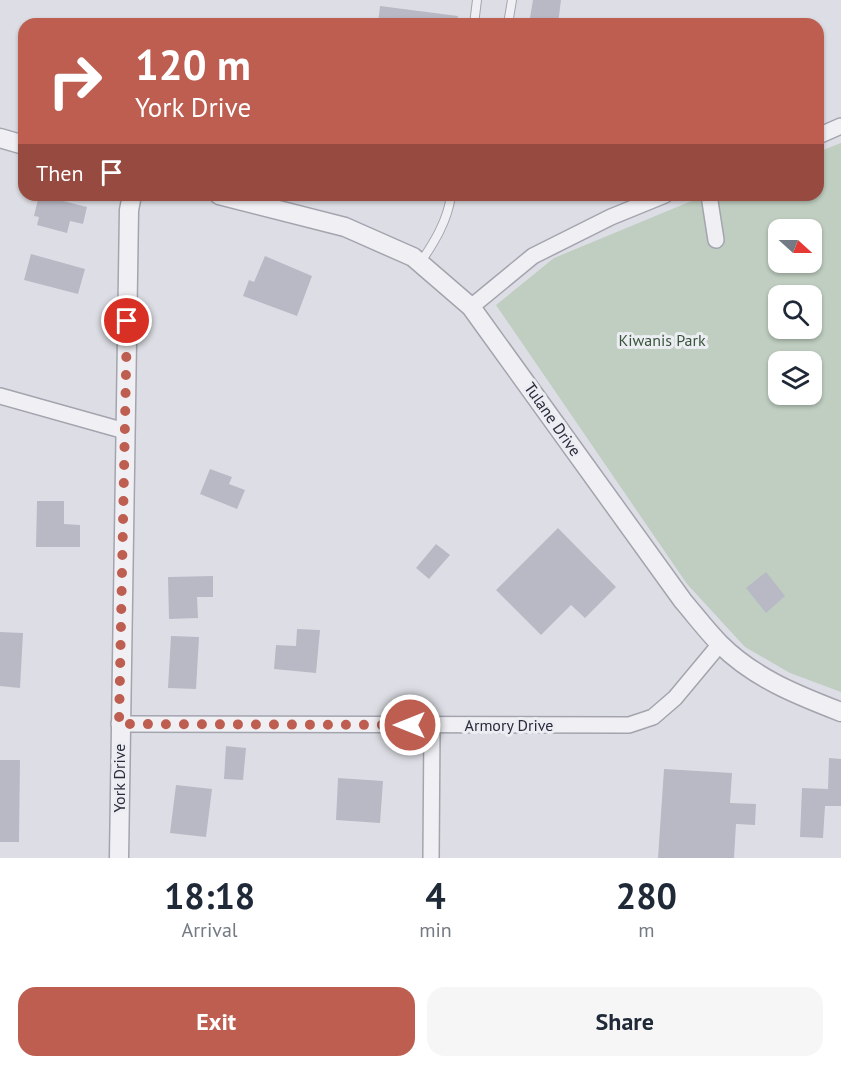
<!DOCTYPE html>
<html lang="en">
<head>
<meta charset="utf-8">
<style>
  :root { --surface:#fff; --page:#f6f6f7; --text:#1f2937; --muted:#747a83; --accent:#bd5e50 }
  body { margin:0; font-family:"PT Sans",sans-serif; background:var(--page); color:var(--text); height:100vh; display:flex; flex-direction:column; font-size:22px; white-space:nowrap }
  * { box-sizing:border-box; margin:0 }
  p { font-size:20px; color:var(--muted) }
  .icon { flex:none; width:33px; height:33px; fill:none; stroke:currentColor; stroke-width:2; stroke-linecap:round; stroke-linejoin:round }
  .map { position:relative; height:858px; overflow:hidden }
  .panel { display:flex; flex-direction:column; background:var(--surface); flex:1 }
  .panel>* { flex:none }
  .hud { position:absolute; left:18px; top:18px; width:806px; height:183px; border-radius:18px; box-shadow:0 2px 4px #0004; background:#bd5e50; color:#fff; overflow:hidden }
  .needle { width:39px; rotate:111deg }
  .fabs { position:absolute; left:768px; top:219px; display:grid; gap:12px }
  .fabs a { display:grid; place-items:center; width:54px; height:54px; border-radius:12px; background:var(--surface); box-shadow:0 2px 4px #0004; font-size:30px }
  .pin { position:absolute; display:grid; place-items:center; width:51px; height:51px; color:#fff; margin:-26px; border:3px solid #fff; border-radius:50%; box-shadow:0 2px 6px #0007 }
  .me { position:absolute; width:66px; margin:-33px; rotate:270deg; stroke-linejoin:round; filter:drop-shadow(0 0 4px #0008) }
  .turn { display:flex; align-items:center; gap:21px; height:126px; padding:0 18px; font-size:27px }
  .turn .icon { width:78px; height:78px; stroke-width:2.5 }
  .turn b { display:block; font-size:42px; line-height:51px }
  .then { display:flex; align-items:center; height:57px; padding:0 18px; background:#0003; gap:12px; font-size:22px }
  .eta { display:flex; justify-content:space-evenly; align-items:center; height:102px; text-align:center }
  .eta b { font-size:36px; font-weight:700; line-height:42px }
  .action { display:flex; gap:12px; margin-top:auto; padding:12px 18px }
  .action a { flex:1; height:69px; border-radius:18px; background:var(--accent); color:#fff; font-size:24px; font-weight:700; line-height:69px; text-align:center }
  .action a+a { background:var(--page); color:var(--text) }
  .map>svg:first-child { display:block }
  .green { fill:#bfcec0; fill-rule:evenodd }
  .building { fill:#b8b9c4 }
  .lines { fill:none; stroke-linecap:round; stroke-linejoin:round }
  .service-casing { stroke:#a3a4ae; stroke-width:10 }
  .minor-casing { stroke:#a3a4ae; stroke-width:18 }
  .tertiary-casing { stroke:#a3a4ae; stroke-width:21 }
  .service { stroke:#f0f0f4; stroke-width:8 }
  .minor { stroke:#f0f0f4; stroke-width:15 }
  .tertiary { stroke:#f0f0f4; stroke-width:18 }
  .route { stroke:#bd5e50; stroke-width:10; stroke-dasharray:0 18 }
  .labels { text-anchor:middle; stroke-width:6; stroke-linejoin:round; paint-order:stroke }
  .park-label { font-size:16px; fill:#38543a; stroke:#ecedf3 }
  .street-label { font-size:16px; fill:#292a3a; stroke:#ecedf3 }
</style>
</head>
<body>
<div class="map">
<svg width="841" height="858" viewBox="0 0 841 858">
  <rect width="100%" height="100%" fill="#dddee5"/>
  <path class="green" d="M841 143V692L790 673 745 647 687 584 496 305 554 258 706 195H818V152ZM778 230H812V262H778ZM778 296H812V328H778ZM778 362H812V394H778Z"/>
  <g class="building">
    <path d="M533 0H561L558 24H529Z"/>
    <path d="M380 6 458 16 456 24H378Z"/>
    <path d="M39 195 87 207 83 224 70 221 67 233 37 225 39 217 34 216Z"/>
    <path d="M31 254 85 269 78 294 24 280Z"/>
    <path d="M265 256 312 276 297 316 243 296 249 280 254 282Z"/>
    <path d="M210 469 232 477 229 484 245 490 237 509 200 494Z"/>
    <path d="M37 501H64V524L80 525V547H36Z"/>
    <path d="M558 528 616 587 585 618 571 605 541 635 496 590Z"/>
    <path d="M436 544 450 555 429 579 416 568Z"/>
    <path d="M766 572 785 596 766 613 746 588Z"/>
    <path d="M213 576V597H197L198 618 169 619 168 577Z"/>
    <path d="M297 629 320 630 316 673 274 669 276 645 296 646Z"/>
    <path d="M0 632 23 633 20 688 0 686Z"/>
    <path d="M171 636 199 637 196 689 168 688Z"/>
    <path d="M226 746 246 748 243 780 224 779Z"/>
    <path d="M829 758 841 759V806H825L823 838 800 837 802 788 828 789Z"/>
    <path d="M0 760H20L19 842H0Z"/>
    <path d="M664 769 732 773 730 803 756 804 755 825 736 824 734 858H658Z"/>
    <path d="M338 778 383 781 380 823 336 820Z"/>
    <path d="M176 785 212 789 206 837 170 833Z"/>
  </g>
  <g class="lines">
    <defs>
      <g id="service">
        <path d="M474 24 477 0"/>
        <path d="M508 24 512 0"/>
        <path d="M420 263C434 243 448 220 451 195"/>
      </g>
      <g id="minor">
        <path d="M818 136 841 126"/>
        <path d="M709 195 716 240"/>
        <path d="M471 307 533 256 611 217 665 195"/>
        <path d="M0 396 125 431"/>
        <path d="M119 724 629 725 653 717 675 698 720 644"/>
        <path d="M431 858 432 725"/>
      </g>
      <g id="tertiary">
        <path d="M0 138 24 145"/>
        <path d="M219 195 345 227 413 257 420 263 471 307 683 601C695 615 707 631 720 644 754 678 797 695 841 712"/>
        <path d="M119 858 129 210 132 195"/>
      </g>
    </defs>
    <use href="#service" class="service-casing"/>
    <use href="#minor" class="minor-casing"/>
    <use href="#tertiary" class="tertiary-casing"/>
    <use href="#service" class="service"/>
    <use href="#minor" class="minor"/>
    <use href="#tertiary" class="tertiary"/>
  </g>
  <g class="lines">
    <path class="route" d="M127 321 119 724 410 725"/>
  </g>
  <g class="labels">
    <g class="park-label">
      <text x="662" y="346">Kiwanis Park</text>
    </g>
    <g class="street-label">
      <text transform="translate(553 419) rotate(55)" y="6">Tulane Drive</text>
      <text x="509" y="731">Armory Drive</text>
      <text transform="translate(119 778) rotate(-90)" y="6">York Drive</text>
    </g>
  </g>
</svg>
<div class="fabs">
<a><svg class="needle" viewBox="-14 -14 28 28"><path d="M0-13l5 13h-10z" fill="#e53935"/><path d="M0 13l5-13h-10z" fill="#747a83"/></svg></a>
<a><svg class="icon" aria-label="search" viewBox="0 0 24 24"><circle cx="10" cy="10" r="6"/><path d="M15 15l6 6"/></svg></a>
<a><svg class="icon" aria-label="layers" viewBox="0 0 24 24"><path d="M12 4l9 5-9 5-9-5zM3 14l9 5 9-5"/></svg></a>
</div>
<div class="pin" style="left:127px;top:321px;background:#d93025"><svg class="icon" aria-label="arrive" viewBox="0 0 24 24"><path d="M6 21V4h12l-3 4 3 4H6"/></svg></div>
<svg class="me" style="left:410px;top:725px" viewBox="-20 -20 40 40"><circle r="17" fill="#bd5e50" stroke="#fff" stroke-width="3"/><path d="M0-11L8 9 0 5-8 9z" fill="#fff"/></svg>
<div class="hud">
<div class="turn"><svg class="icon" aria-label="right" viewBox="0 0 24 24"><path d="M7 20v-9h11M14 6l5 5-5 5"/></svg><div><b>120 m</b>York Drive</div></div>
<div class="then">Then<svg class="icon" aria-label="arrive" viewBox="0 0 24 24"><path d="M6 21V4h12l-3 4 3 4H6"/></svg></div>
</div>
</div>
<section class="panel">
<div class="eta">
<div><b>18:18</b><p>Arrival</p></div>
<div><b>4</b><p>min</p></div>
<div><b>280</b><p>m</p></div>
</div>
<div class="action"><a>Exit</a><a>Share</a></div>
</section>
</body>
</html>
